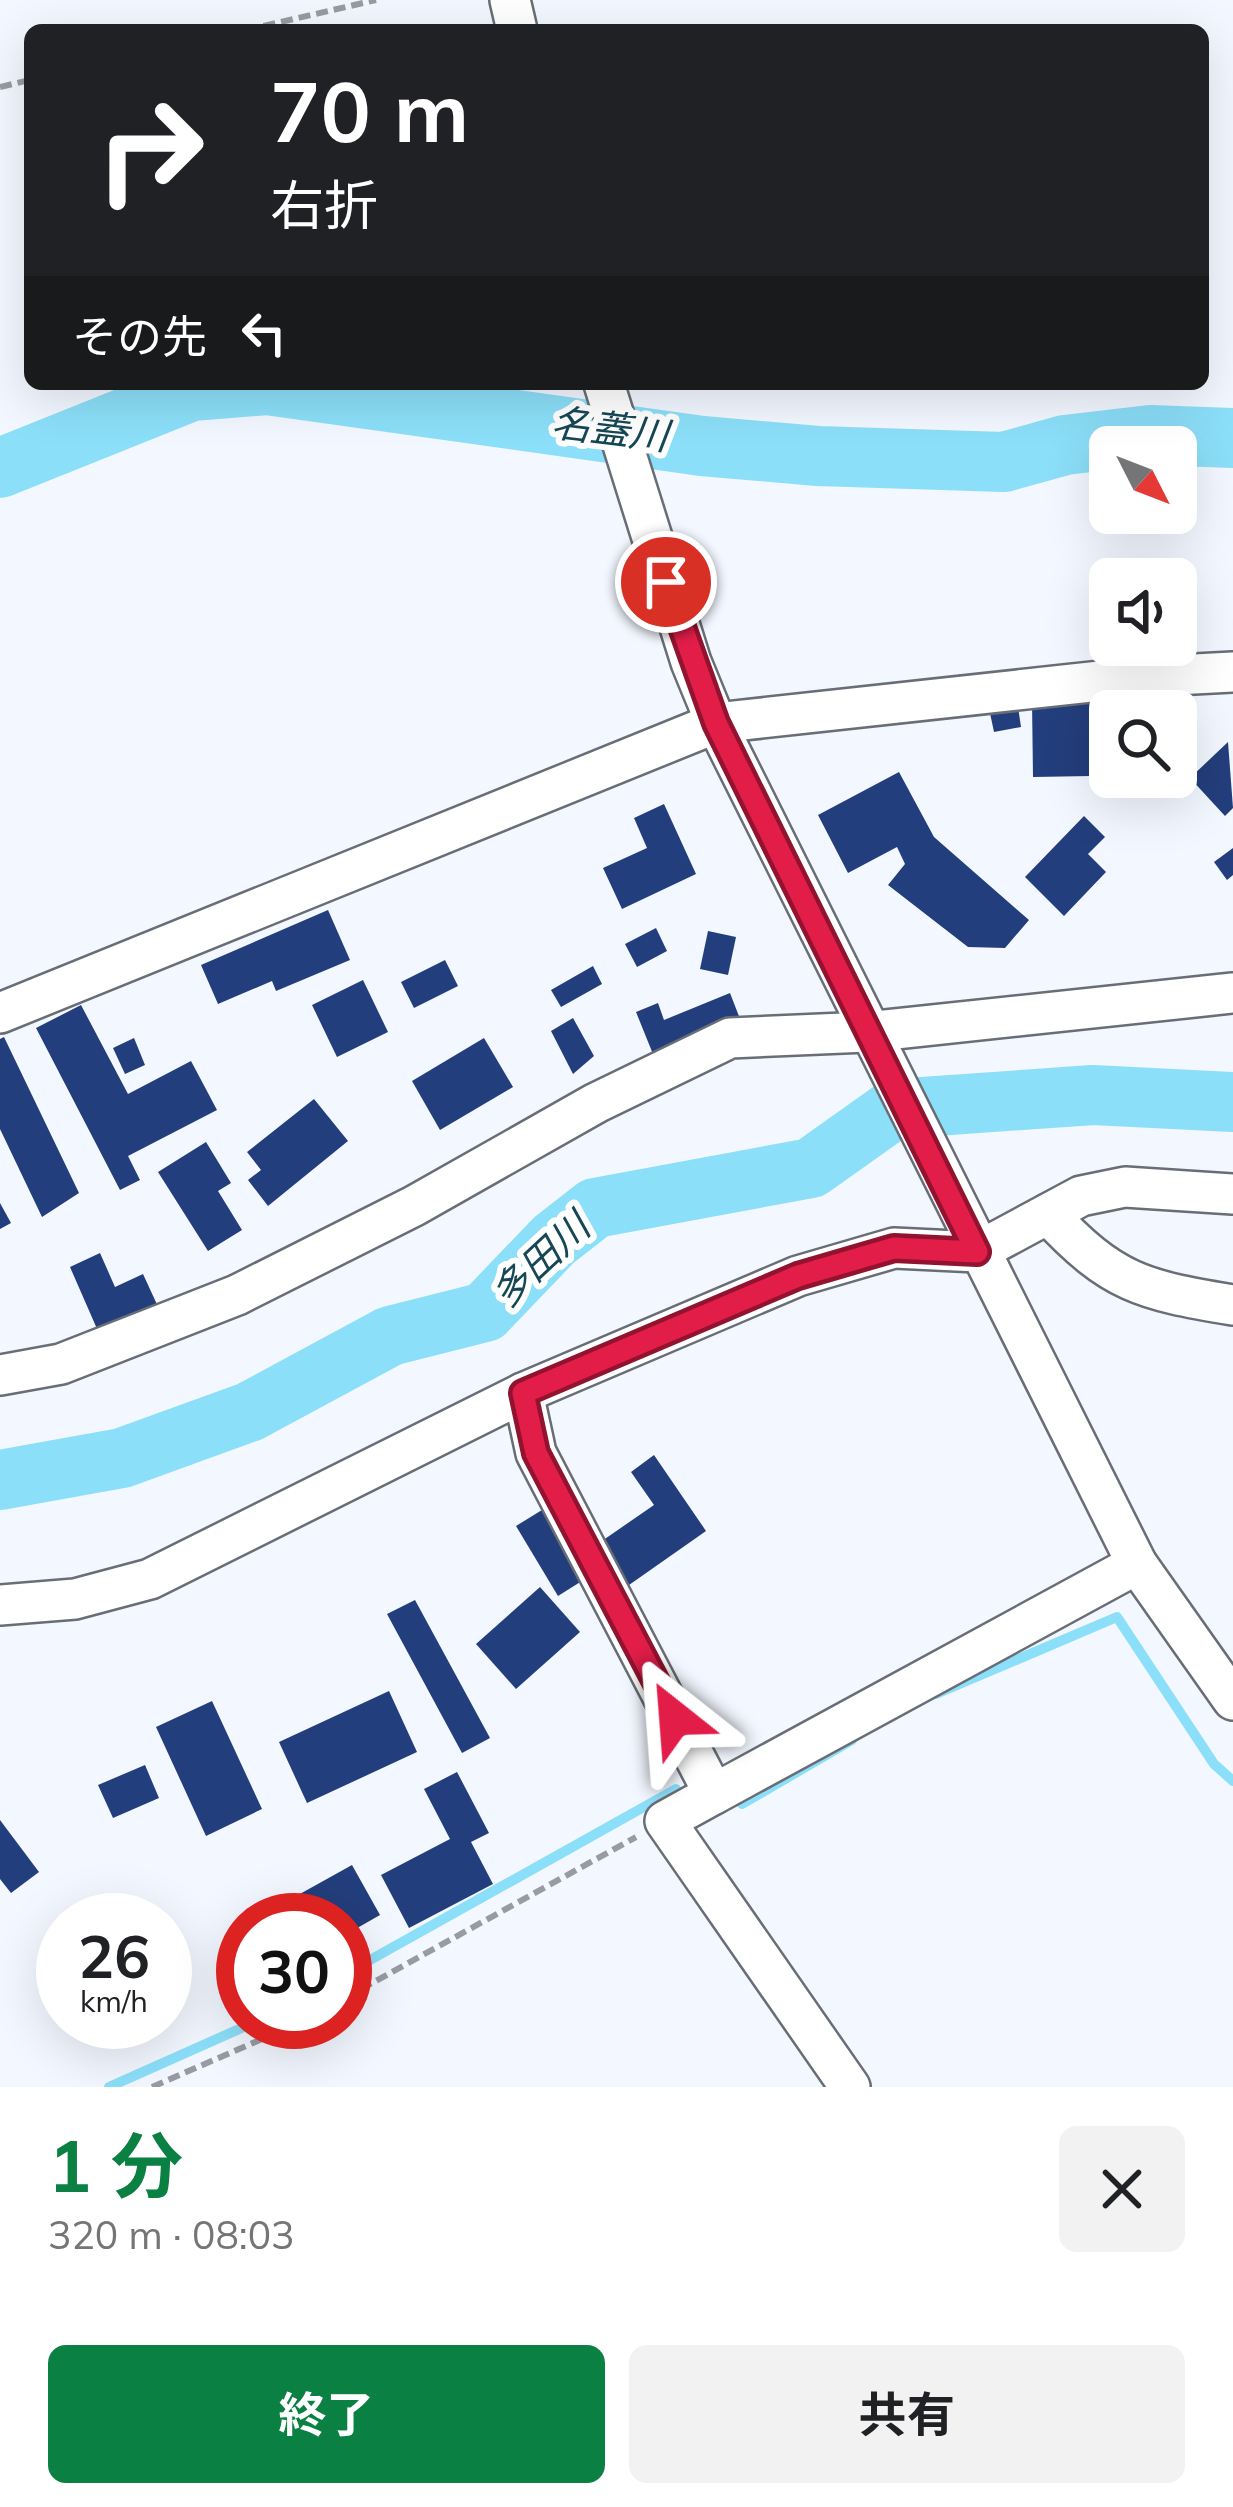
<!DOCTYPE html>
<html lang="ja">
<head>
<meta charset="utf-8">
<style>
  :root { --surface:#fff; --page:#f2f2f2; --text:#202124; --muted:#757577; --accent:#0b8043 }
  body { margin:0; font-family:Mulish,"Noto Sans JP",sans-serif; background:var(--page); color:var(--text); height:100vh; display:flex; flex-direction:column; font-size:45px; white-space:nowrap }
  * { box-sizing:border-box; margin:0 }
  p { font-size:39px; color:var(--muted) }
  .icon { flex:none; width:66px; height:66px; fill:none; stroke:currentColor; stroke-width:2; stroke-linecap:round; stroke-linejoin:round }
  .map { position:relative; height:2087px; overflow:hidden }
  .side { display:flex; flex-direction:column; background:var(--surface); flex:1 }
  .side>* { flex:none }
  .banner { position:absolute; left:24px; top:24px; width:1185px; height:366px; border-radius:18px; box-shadow:0 12px 48px #0002; background:#202124; color:#fff; overflow:hidden }
  .needle { width:78px; rotate:132deg }
  .buttons { position:absolute; left:1089px; top:426px; display:grid; gap:24px }
  .buttons a { display:grid; place-items:center; width:108px; height:108px; border-radius:18px; background:var(--surface); box-shadow:0 12px 48px #0002; font-size:60px }
  .speed { position:absolute; left:36px; top:1893px; display:flex; gap:24px; font-size:60px; font-weight:700; text-align:center }
  .speed>* { display:grid; place-content:center; width:156px; height:156px; border-radius:50%; background:var(--surface); box-shadow:0 12px 48px #0002; line-height:1 }
  .speed small { font-size:30px; font-weight:400 }
  .speed .limit { border:18px solid #d22; background:#fff; color:#111 }
  .pin { position:absolute; display:grid; place-items:center; width:102px; height:102px; color:#fff; margin:-51px; border:6px solid #fff; border-radius:50%; box-shadow:0 3px 12px #0007 }
  .me { position:absolute; width:132px; margin:-66px; rotate:332deg; stroke-linejoin:round; filter:drop-shadow(0 0 9px #0008) }
  .turn { display:flex; align-items:center; gap:42px; height:252px; padding:0 48px; font-size:54px }
  .turn .icon { width:156px; height:156px; stroke-width:2.5 }
  .turn b { display:block; font-size:84px; line-height:102px }
  .then { display:flex; align-items:center; height:114px; padding:0 48px; background:#0003; gap:24px; font-size:45px }
  .round { display:grid; place-items:center; flex:none; width:126px; height:126px; border-radius:18px; background:var(--page) }
  .headline { display:flex; align-items:center; justify-content:space-between; height:204px; padding:0 48px }
  h1 { font-size:72px; font-weight:700; line-height:90px; color:var(--accent) }
  .cta { display:flex; gap:24px; margin-top:auto; padding:24px 48px }
  .cta a { flex:1; height:138px; border-radius:18px; background:var(--accent); color:#fff; font-size:48px; font-weight:700; line-height:138px; text-align:center }
  .cta a+a { background:var(--page); color:var(--text) }
  .map>svg:first-child { display:block }
  .lines { fill:none; stroke-linecap:round; stroke-linejoin:round }
  .stream { stroke:#8cdff9; stroke-width:10 }
  .river { stroke:#8cdff9; stroke-width:60 }
  .building { fill:#233e7c }
  .minor-casing { stroke:#696d75; stroke-width:44 }
  .path { stroke:#989ba1; stroke-width:6; stroke-dasharray:12 6; stroke-linecap:butt }
  .minor { stroke:#fff; stroke-width:39 }
  .route-casing { stroke:#92132f; stroke-width:30 }
  .route { stroke:#e11d48; stroke-width:21 }
  .labels { text-anchor:middle; stroke-width:12; stroke-linejoin:round; paint-order:stroke }
  .water-label { font-size:39px; font-style:italic; fill:#164755; stroke:#fff }
</style>
</head>
<body>
<div class="map">
<svg width="1233" height="2087" viewBox="0 0 1233 2087">
  <rect width="100%" height="100%" fill="#f3f7ff"/>
  <g class="lines">
    <g class="stream">
      <path d="M936 1694 1117 1617 1214 1764 1233 1781"/>
      <path d="M742 1804 852 1740"/>
      <path d="M345 1974 676 1789"/>
      <path d="M109 2087 255 2022"/>
    </g>
    <g class="river">
      <path d="M0 468 192 391 267 385 702 446 818 456 1004 462 1065 445 1150 435 1233 438"/>
      <path d="M0 1480 122 1458 249 1412 390 1336 485 1312 554 1240 595 1208 811 1168 894 1109 1093 1095 1233 1102"/>
    </g>
  </g>
  <g class="building">
    <path d="M1177 696 1197 738 1176 748V711L1154 708Z"/>
    <path d="M1090 699 1091 776 1033 777 1032 701Z"/>
    <path d="M1018 707 1021 727 994 732 990 713Z"/>
    <path d="M1228 742 1233 808 1225 816 1190 778Z"/>
    <path d="M899 772 934 837 1029 920 1005 948 968 947 888 885 905 864 897 847 848 873 818 815Z"/>
    <path d="M664 804 696 874 622 909 603 868 647 848 634 818Z"/>
    <path d="M1084 816 1105 837 1088 854 1106 872 1064 916 1025 877Z"/>
    <path d="M1233 848V875L1227 880 1214 862Z"/>
    <path d="M328 910 350 960 276 991 272 981 218 1004 201 965Z"/>
    <path d="M656 928 667 951 637 967 625 944Z"/>
    <path d="M708 931 736 937 728 975 700 969Z"/>
    <path d="M445 960 458 986 414 1008 401 982Z"/>
    <path d="M593 966 602 984 561 1007 551 990Z"/>
    <path d="M363 980 388 1032 337 1057 312 1005Z"/>
    <path d="M730 993 742 1024 655 1059 636 1012 658 1003 664 1020Z"/>
    <path d="M81 1005 128 1094 191 1061 217 1110 128 1156 140 1180 120 1190 36 1028Z"/>
    <path d="M573 1018 594 1056 573 1074 551 1031Z"/>
    <path d="M4 1037 79 1193 42 1217 0 1129V1039Z"/>
    <path d="M134 1038 145 1065 125 1074 113 1048Z"/>
    <path d="M484 1038 513 1087 440 1130 412 1081Z"/>
    <path d="M314 1099 348 1141 268 1206 248 1180 261 1170 247 1152Z"/>
    <path d="M206 1142 231 1183 218 1191 242 1230 208 1251 158 1172Z"/>
    <path d="M0 1203 11 1223 0 1229Z"/>
    <path d="M100 1253 115 1287 143 1274 160 1311 101 1338 70 1267Z"/>
    <path d="M654 1455 706 1531 629 1585 599 1543 654 1505 631 1472Z"/>
    <path d="M542 1510 585 1579 558 1596 516 1526Z"/>
    <path d="M540 1587 580 1632 516 1689 476 1644Z"/>
    <path d="M415 1600 490 1738 462 1753 387 1614Z"/>
    <path d="M389 1691 417 1752 307 1803 279 1742Z"/>
    <path d="M212 1701 262 1809 206 1836 156 1727Z"/>
    <path d="M145 1765 159 1798 113 1818 98 1785Z"/>
    <path d="M457 1772 489 1833 471 1842 493 1884 409 1928 381 1875 450 1839 424 1789Z"/>
    <path d="M0 1820 39 1872 11 1893 0 1879Z"/>
    <path d="M352 1865 380 1915 345 1935V1920H253Z"/>
  </g>
  <g class="lines">
    <defs>
      <g id="minor">
        <path d="M510 0 517 30"/>
        <path d="M604 384 691 662 716 723 1137 1564 1233 1700"/>
        <path d="M0 1013 716 723 1137 677 1233 672"/>
        <path d="M1048 1214C1112 1283 1142 1290 1233 1305"/>
        <path d="M0 1375 61 1364 237 1295 414 1206 596 1103 730 1038 867 1032 1233 993"/>
        <path d="M523 1393 536 1453 714 1794 665 1821 850 2087"/>
        <path d="M0 1605 75 1599 150 1579 523 1393 798 1276 894 1248 977 1252 1081 1196 1125 1187 1233 1194"/>
        <path d="M714 1794 1137 1564"/>
      </g>
    </defs>
    <use href="#minor" class="minor-casing"/>
    <g class="path">
      <path d="M246 30 376 0"/>
      <path d="M0 87 30 80"/>
      <path d="M345 1998 636 1837"/>
      <path d="M152 2087 301 2022"/>
    </g>
    <use href="#minor" class="minor"/>
  </g>
  <g class="lines">
    <defs>
      <path id="route" d="M666 582 716 723 977 1252 894 1248 798 1276 523 1393 536 1453 675 1718"/>
    </defs>
    <use href="#route" class="route-casing"/>
    <use href="#route" class="route"/>
  </g>
  <g class="labels">
    <g class="water-label">
      <text transform="translate(610 429) rotate(7)" y="14">名蓋川</text>
      <text transform="translate(540 1260) rotate(-43)" y="14">多田川</text>
    </g>
  </g>
</svg>
<div class="buttons">
<a><svg class="needle" viewBox="-14 -14 28 28"><path d="M0-13l5 13h-10z" fill="#e53935"/><path d="M0 13l5-13h-10z" fill="#757577"/></svg></a>
<a><svg class="icon" aria-label="sound" viewBox="0 0 24 24"><path d="M4 9h4l5-4v14l-5-4H4zM17 9q2 3 0 6"/></svg></a>
<a><svg class="icon" aria-label="search" viewBox="0 0 24 24"><circle cx="10" cy="10" r="6"/><path d="M15 15l6 6"/></svg></a>
</div>
<div class="speed"><div>26<small>km/h</small></div><div class="limit">30</div></div>
<div class="pin" style="left:666px;top:582px;background:#d93025"><svg class="icon" aria-label="arrive" viewBox="0 0 24 24"><path d="M6 21V4h12l-3 4 3 4H6"/></svg></div>
<svg class="me" style="left:675px;top:1718px" viewBox="-20 -20 40 40"><path d="M0-17L14 15 0 8-14 15z" fill="#e11d48" stroke="#fff" stroke-width="4"/></svg>
<div class="banner">
<div class="turn"><svg class="icon" aria-label="right" viewBox="0 0 24 24"><path d="M7 20v-9h11M14 6l5 5-5 5"/></svg><div><b>70 m</b>右折</div></div>
<div class="then">その先<svg class="icon" aria-label="left" viewBox="0 0 24 24"><path d="M17 20v-9H6M10 6l-5 5 5 5"/></svg></div>
</div>
</div>
<section class="side">
<div class="headline"><div><h1>1 分</h1><p>320 m · 08:03</p></div><a class="round"><svg class="icon" aria-label="close" viewBox="0 0 24 24"><path d="M6 6l12 12M18 6L6 18"/></svg></a></div>
<div class="cta"><a>終了</a><a>共有</a></div>
</section>
</body>
</html>
